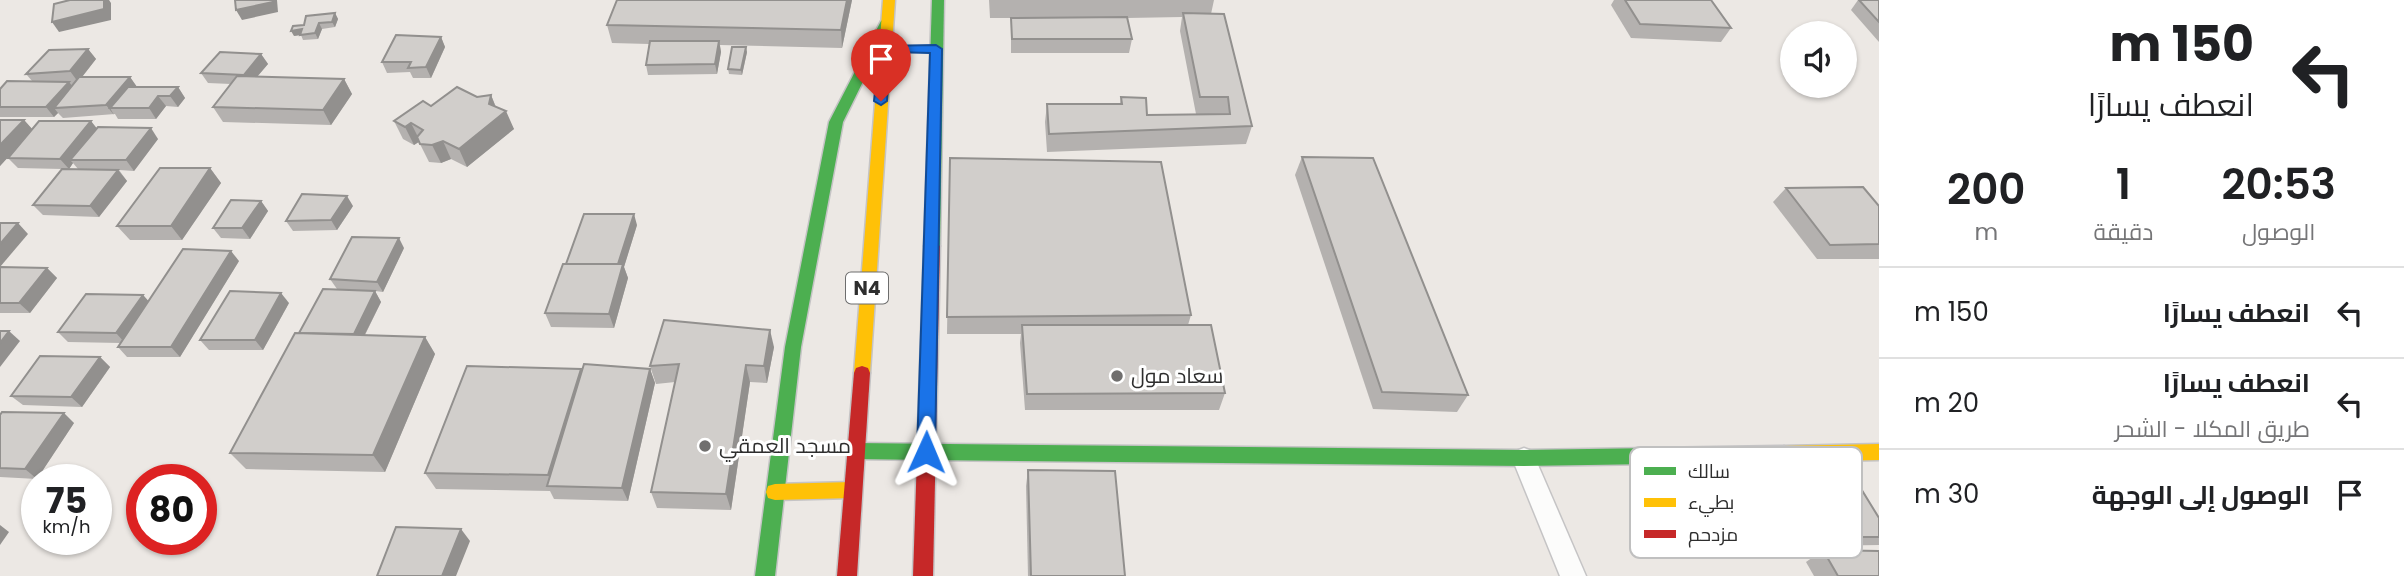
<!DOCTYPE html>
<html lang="ar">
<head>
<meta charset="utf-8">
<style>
  :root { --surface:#fff; --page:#f6f6f6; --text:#202124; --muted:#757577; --line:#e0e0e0 }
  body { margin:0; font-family:Poppins,Cairo,sans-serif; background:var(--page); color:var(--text); direction:rtl; height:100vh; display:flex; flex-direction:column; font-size:26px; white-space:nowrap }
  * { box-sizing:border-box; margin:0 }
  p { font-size:23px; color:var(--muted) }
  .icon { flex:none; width:38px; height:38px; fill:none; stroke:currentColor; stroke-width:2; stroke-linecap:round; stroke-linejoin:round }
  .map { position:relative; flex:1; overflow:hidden; direction:ltr }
  .drawer { display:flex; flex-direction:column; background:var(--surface); width:525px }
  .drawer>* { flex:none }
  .guide { background:#fff; color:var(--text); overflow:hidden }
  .buttons { position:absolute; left:1780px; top:21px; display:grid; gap:14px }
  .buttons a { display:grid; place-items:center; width:77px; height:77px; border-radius:50%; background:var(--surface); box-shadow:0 2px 5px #0004; font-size:35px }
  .speed { position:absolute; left:21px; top:464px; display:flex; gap:14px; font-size:35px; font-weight:700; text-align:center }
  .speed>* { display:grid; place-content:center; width:91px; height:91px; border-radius:50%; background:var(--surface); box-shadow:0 2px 5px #0004; line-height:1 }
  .speed small { font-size:18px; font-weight:400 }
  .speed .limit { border:10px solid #d22; background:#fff; color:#111 }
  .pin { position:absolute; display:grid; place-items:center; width:60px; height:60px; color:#fff; margin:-72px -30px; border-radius:50% 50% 50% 0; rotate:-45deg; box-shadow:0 0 7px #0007 }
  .pin .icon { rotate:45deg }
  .me { position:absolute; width:77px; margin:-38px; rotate:1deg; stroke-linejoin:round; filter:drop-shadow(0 0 5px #0008) }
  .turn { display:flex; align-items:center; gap:24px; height:147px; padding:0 35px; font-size:32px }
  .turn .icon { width:91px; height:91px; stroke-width:2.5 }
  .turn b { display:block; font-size:49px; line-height:60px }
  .eta { display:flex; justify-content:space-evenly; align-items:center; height:119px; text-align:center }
  .eta b { font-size:42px; font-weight:600; line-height:49px }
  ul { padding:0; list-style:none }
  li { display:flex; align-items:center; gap:21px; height:91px; padding:0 35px; border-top:2px solid var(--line) }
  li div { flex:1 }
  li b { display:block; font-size:26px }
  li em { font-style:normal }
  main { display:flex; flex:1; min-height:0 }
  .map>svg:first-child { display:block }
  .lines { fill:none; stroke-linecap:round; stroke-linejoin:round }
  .street-casing { stroke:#c5c4c5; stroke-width:3 }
  .fast-casing { stroke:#c5c4c5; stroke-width:3 }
  .slow-casing { stroke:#c5c4c5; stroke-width:3 }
  .jam-casing { stroke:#c5c4c5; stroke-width:3 }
  .street { fill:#fcfcfb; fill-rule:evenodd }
  .fast { fill:#4caf50; fill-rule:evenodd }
  .slow { fill:#ffc107; fill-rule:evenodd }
  .jam { fill:#c62828; fill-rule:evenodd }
  .wall { fill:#b4b1af; fill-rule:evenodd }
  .shaded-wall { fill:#92908e }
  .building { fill:#d1cecb; stroke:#92908e; stroke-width:2 }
  .route { fill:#1a73e8; stroke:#114b97; stroke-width:2 }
  .poi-dot { fill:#706f6e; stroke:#fff; stroke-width:2.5 }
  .labels { text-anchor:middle; stroke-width:6; stroke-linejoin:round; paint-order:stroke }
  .shield { fill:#fff; stroke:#6d6d6d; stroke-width:2 }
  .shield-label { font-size:19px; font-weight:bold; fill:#2e2e2e }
  .poi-label { font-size:21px; fill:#2e2e2e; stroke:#fff; text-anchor:start }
  .key { fill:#fff; stroke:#c0c0c0; stroke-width:2 }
  .key-label { font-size:19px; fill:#2e2e2e }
</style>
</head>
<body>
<main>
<section class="drawer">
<div class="guide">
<div class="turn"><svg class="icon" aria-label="left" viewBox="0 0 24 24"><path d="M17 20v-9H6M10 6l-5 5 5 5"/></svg><div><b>150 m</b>انعطف يسارًا</div></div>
</div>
<div class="eta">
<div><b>20:53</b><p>الوصول</p></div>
<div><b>1</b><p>دقيقة</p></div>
<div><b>200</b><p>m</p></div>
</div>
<ul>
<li><svg class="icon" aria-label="left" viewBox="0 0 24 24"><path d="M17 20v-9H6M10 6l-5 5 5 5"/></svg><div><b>انعطف يسارًا</b></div><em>150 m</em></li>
<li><svg class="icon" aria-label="left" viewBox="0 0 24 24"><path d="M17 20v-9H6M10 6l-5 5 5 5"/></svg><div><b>انعطف يسارًا</b><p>طريق المكلا - الشحر</p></div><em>20 m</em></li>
<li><svg class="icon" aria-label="arrive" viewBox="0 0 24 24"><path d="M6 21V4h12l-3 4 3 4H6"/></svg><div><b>الوصول إلى الوجهة</b></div><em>30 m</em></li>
</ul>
</section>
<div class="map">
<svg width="1879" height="576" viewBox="0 0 1879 576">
  <rect width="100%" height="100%" fill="#ece8e4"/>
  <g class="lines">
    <defs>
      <path id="street" d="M1524 448 1532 451 1586 576H1560L1512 458 1516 451Z"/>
      <g id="fast">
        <path d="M932 0H944L940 246 932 252 924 246Z"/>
        <path d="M887 17 893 21 843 122 801 347 775 576H755L785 347 829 122 881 21Z"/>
        <path d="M855 443 1524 450 1784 446 1790 449 1793 454 1790 459 1784 462 1524 466 926 460 855 459 849 456 846 451 849 446Z"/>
      </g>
      <g id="slow">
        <path d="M883 0H895L870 373 868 378 862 380 856 378 854 373Z"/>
        <path d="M1879 444V460L1784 462 1778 459 1775 454 1778 449 1784 446Z"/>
        <path d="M852 482 859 484 861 490 859 496 852 498 775 500 768 498 766 492 768 486 775 484Z"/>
      </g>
      <g id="jam">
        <path d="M932 240 940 246 933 576H913L924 246Z"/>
        <path d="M862 366 868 368 870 373 857 576H837L854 373 856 368Z"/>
      </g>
    </defs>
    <use href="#street" class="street-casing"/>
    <use href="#fast" class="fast-casing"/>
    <use href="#slow" class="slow-casing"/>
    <use href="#jam" class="jam-casing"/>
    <use href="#street" class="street"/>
    <use href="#fast" class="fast"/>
    <use href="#slow" class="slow"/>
    <use href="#jam" class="jam"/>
  </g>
  <g class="wall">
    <path d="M852 0 842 48 720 45 721 52 717 74 648 75 646 65 649 44 612 43 607 25Z"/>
    <path d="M989 0H1214L1211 14 1252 126 1246 144 1047 152 1045 122 1047 104H1120L1121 97 1147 115 1196 114 1180 31 1182 17 1127 18 1132 39 1129 53H1011V18H990Z"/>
    <path d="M1614 0H1711L1731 28 1721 42 1631 38 1611 5Z"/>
    <path d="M1858 0H1879V42L1851 10Z"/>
    <path d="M335 13 338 19 335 27 322 29 318 39 303 40 301 35 294 36 304 25Z"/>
    <path d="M441 37 445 47 431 78H413L410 72 387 73 382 62Z"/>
    <path d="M88 49 96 59 82 77H130L137 87H178L185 98 178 107 166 106 156 119H118L115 114 63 118 58 113 54 117H0V89L33 82 26 74Z"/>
    <path d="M747 52 742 75 729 74 728 69Z"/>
    <path d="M261 54 268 64 257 77 344 79 352 94 331 125 223 122 213 107 231 84 208 83 201 73Z"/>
    <path d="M491 95 496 107 514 129 467 167 451 159 441 163 429 162 419 142 414 145 403 139 394 121 431 106Z"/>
    <path d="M0 120H24L32 129 97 128 158 139 134 171 119 170 127 181 99 217 43 215 33 205 62 169 18 168 8 158 17 147 0 166ZM73 163 78 169H69Z"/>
    <path d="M1302 157 1468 395 1457 412 1373 409 1295 175Z"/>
    <path d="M950 158 1191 315 1188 325 1225 393 1219 410H1025L1020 343 1021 334H947Z"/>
    <path d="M210 168 221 183 182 240H130L117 226Z"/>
    <path d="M1786 188 1879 206V259H1817L1773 202Z"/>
    <path d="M261 201 268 211 250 239 221 238 213 228Z"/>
    <path d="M353 206 337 230 293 231 286 221Z"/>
    <path d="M637 225 624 267 628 278 614 328 551 327 545 313 566 264Z"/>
    <path d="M404 248 383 292 375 291 381 302 365 335 425 337 435 354 385 472 246 469 230 453 299 333 337 289 330 279Z"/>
    <path d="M239 261 180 357H127L118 347 121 343 68 342 58 332 143 295 149 302Z"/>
    <path d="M0 267 47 268 57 278 30 313H0Z"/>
    <path d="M289 303 263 350H209L200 340Z"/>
    <path d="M774 347 767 383 750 382 731 510 657 508 651 492 675 382 656 384 650 366Z"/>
    <path d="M100 357 110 367 82 407 23 405 11 396Z"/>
    <path d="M581 369 582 372 650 369 655 383 628 501 554 499 550 491 436 489 425 473Z"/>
    <path d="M0 415 74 423 37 479 0 477Z"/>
    <path d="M1028 470 1125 576H1028L1026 486Z"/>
    <path d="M1789 473 1879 518V545L1815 546 1779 482Z"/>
    <path d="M1823 550 1879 576H1814L1806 562Z"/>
  </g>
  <g class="shaded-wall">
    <path d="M104 0H109L111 3V20L59 32 52 22Z"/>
    <path d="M272 0H277L278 12 242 20 236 10Z"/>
    <path d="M847 0H852L842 48 841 30Z"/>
    <path d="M335 13 338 19 335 27 332 22Z"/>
    <path d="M319 23 322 29 318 39 315 33Z"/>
    <path d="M302 29 305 34 294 36 291 31Z"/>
    <path d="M441 37 445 47 431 78 426 67Z"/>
    <path d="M719 41 721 52 717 74 715 64Z"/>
    <path d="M746 47 747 52 742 75 741 70Z"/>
    <path d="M88 49 96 59 78 82 70 71Z"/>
    <path d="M261 54 268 64 250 85 244 75Z"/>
    <path d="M130 77 137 87 110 108 114 115 106 105Z"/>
    <path d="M344 79 352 94 331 125 323 110Z"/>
    <path d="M69 82 77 92 54 108 58 113 54 117 46 107Z"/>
    <path d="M178 87 185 98 178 107 170 96Z"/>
    <path d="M491 95 498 113 506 111 514 129 467 167 459 149 489 104Z"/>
    <path d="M158 96 166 106 156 119 149 108Z"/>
    <path d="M24 120 33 130 0 166V145Z"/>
    <path d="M91 121 99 131 70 160 73 163 69 169 60 159Z"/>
    <path d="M411 123 420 141 414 145 405 127Z"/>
    <path d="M151 128 158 139 134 171 126 160Z"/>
    <path d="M443 141 451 159 441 163 432 145Z"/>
    <path d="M210 168 221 183 182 240 171 226Z"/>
    <path d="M118 170 127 181 99 217 90 206Z"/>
    <path d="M347 196 353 206 337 230 331 220Z"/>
    <path d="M261 201 268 211 250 239 242 228Z"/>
    <path d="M634 214 637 225 624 267 628 278 614 328 609 314 617 268Z"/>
    <path d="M18 223 28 234 0 267V244Z"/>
    <path d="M399 238 404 248 383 292 377 282Z"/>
    <path d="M231 251 239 261 180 357 171 347Z"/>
    <path d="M47 268 57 278 30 313 19 303Z"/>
    <path d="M375 291 381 302 360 344 354 334Z"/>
    <path d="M281 293 289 303 263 350 255 340Z"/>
    <path d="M143 295 152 305 125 343 116 333Z"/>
    <path d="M770 330 774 347 767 383 764 366Z"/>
    <path d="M9 331 20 341 0 367V343Z"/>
    <path d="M425 337 435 354 385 472 373 455Z"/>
    <path d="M100 357 110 367 82 407 71 397Z"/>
    <path d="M746 365 750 382 731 510 726 494Z"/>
    <path d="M581 369 588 386 554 486 548 475Z"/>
    <path d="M650 369 655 383 628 501 622 488Z"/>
    <path d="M64 413 74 423 37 479 25 469Z"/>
    <path d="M0 525 9 532 0 545Z"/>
    <path d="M461 529 470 541 456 576H442Z"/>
  </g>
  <g class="building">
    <path d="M70 0H104V9L52 22 54 4Z"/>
    <path d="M235 0H272L273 2 236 10Z"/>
    <path d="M617 0H847L841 30 607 25Z"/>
    <path d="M1625 0H1711L1731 28 1640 24Z"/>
    <path d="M1859 0H1879V22Z"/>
    <path d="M335 13 332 22 319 23 315 33 300 35 302 29 291 31 293 26 304 25 306 16Z"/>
    <path d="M1183 13 1224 14 1252 126 1049 134 1047 104H1122L1121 97 1146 98 1147 115 1230 114 1228 97H1200Z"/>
    <path d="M1127 17 1132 39H1012L1011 18Z"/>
    <path d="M396 35 441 37 426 67 408 68 411 62H382Z"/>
    <path d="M650 41H719L715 64 646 65Z"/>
    <path d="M732 47H746L741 70 728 69Z"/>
    <path d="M88 49 70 71 26 74 49 50Z"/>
    <path d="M220 52 261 54 244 75 201 73Z"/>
    <path d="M237 76 344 79 323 110 213 107Z"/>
    <path d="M79 77H130L106 105 54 108Z"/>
    <path d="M7 81 69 82 46 107H0V89Z"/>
    <path d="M128 87H178L170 96H158L149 108H110Z"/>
    <path d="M457 87 477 97 491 95 489 104 506 111 459 149 443 141 432 145 420 144 417 137 423 130 411 123 405 127 394 121 423 101 431 106Z"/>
    <path d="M0 120H24L0 145Z"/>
    <path d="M39 121H91L60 159 8 158Z"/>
    <path d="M98 127 151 128 126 160H70Z"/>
    <path d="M1302 157 1373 158 1468 395 1382 392Z"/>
    <path d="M950 158 1161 162 1191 315 947 317Z"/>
    <path d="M160 168H210L171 226H117Z"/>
    <path d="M62 169 118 170 90 206 33 205Z"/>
    <path d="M1863 187 1879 206V244L1830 245 1786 188Z"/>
    <path d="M302 194 347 196 331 220 286 221Z"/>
    <path d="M231 200 261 201 242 228H213Z"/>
    <path d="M584 214H634L618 264H566Z"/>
    <path d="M0 223H18L0 244Z"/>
    <path d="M352 237 399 238 377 282 330 279Z"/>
    <path d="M183 249 231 251 171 347H118Z"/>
    <path d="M563 264H623L609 314 545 313Z"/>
    <path d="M0 267 47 268 19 303H0Z"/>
    <path d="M323 289 375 291 354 334 299 333Z"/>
    <path d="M230 291 281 293 255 340H200Z"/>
    <path d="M86 294 143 295 116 333 58 332Z"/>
    <path d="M664 320 770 330 764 366 746 365 726 494 651 492 679 364 650 366Z"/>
    <path d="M1022 325H1211L1225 393 1027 394Z"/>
    <path d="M0 331H9L0 343Z"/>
    <path d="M295 333 425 337 373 455 230 453Z"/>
    <path d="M40 356 100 357 71 397 11 396Z"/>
    <path d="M584 364 650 369 622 488 547 486Z"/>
    <path d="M467 366 581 369 548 475 425 473Z"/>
    <path d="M2 412 64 413 25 469 0 468V415Z"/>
    <path d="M1028 470 1115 471 1125 576H1031Z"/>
    <path d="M1789 473 1852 474 1879 518V537H1827Z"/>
    <path d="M396 527 461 529 442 576H377Z"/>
    <path d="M1823 550 1879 551V576H1838Z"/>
  </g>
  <path class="route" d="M936 45 942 49 935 452 926 459 917 452 930 53 891 52 887 101 881 105 874 101 880 46Z"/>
  <g class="poi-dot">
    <circle cx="1117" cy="376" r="7"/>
    <circle cx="705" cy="446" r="7"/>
  </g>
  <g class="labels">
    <rect class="shield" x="846" y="272.5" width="42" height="31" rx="5"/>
    <g class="shield-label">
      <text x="867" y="295">N4</text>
    </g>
    <g class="poi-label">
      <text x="1131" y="383">سعاد مول</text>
      <text x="719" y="453">مسجد العمقي</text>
    </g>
  </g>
  <rect x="1630" y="447" width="232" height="111" rx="10" class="key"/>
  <rect x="1644" y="467" width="32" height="8" fill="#4caf50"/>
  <rect x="1644" y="498" width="32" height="9" fill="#ffc107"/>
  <rect x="1644" y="530" width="32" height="8" fill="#c62828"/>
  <g class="key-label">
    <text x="1688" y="478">سالك</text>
    <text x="1688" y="509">بطيء</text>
    <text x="1688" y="541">مزدحم</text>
  </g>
</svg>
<div class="buttons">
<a><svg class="icon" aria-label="sound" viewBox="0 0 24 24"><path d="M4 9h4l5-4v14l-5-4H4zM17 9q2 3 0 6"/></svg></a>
</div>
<div class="speed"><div>75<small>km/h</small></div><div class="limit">80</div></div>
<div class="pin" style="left:881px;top:101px;background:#d93025"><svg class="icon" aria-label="arrive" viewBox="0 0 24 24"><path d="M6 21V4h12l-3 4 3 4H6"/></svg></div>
<svg class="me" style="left:926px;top:452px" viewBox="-20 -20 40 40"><path d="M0-17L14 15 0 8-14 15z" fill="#1a73e8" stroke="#fff" stroke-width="4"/></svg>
</div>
</main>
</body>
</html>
